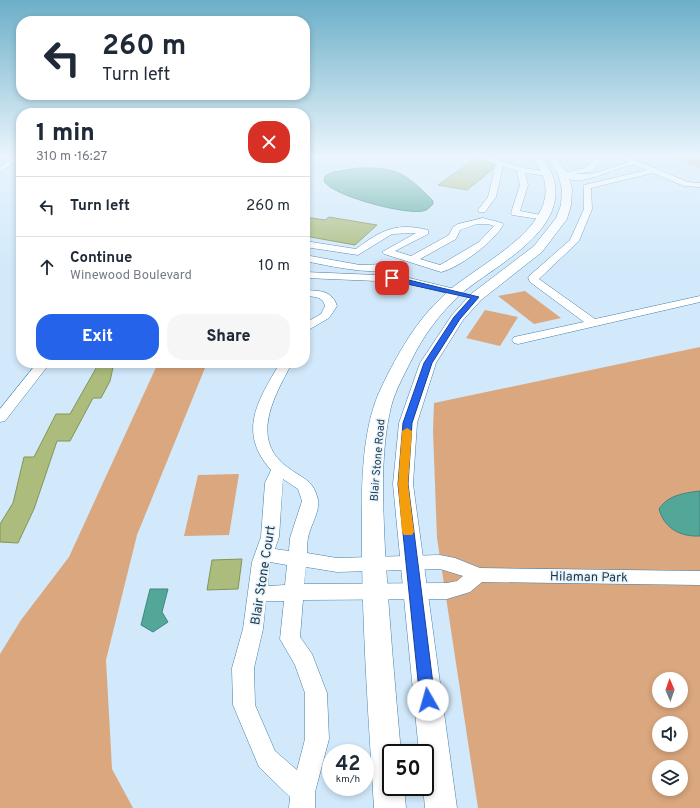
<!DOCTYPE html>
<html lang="en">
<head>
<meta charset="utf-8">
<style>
  :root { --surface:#fff; --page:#f6f6f7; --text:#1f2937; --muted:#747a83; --line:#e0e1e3; --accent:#2563eb }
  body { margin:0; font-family:Overpass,sans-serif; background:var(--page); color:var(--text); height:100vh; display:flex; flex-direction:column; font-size:15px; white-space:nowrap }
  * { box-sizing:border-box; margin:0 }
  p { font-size:13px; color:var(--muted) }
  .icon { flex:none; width:22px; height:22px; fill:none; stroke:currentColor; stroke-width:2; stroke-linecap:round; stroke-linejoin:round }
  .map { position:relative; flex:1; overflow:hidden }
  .drawer { position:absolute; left:16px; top:108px; width:294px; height:260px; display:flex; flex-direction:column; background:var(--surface); border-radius:16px; box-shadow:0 2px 6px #0003 }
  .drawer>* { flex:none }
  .top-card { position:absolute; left:16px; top:16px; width:294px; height:84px; border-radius:16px; box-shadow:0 2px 6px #0003; background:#fff; color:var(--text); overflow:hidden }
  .needle { width:26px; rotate:358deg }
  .tools { position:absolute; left:652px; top:672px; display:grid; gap:8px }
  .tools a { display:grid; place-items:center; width:36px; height:36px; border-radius:50%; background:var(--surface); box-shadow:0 2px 6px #0003; font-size:20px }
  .speed { position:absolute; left:322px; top:744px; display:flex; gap:8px; font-size:20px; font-weight:700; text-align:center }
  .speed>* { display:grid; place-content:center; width:52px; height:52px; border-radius:50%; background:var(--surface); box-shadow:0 2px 6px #0003; line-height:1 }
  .speed small { font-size:10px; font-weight:400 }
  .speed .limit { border:2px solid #111; border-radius:6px; background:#fff; color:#111 }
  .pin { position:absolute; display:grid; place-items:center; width:34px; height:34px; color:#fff; margin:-17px; border-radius:8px; box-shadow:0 2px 6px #0006 }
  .me { position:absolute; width:44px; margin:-22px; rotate:353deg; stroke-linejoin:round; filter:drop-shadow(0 0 3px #0008) }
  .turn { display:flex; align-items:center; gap:14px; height:84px; padding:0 20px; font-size:18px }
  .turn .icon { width:52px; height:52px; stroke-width:2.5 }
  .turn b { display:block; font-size:28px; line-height:34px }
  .round { display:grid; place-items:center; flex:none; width:42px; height:42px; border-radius:16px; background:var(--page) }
  .head { display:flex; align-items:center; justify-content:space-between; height:68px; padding:0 20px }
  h1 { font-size:24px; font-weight:800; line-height:30px }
  .primary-button { display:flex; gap:8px; margin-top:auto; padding:8px 20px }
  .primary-button a { flex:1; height:46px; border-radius:16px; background:var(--accent); color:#fff; font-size:16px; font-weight:800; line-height:46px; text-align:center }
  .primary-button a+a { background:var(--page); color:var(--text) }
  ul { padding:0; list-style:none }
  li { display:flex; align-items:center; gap:12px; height:60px; padding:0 20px; border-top:1px solid var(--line) }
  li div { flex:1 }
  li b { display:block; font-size:15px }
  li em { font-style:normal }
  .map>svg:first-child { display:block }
  .green { fill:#daa77e; fill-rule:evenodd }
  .water { fill:#53a799; stroke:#438580 }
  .building { fill:#abbc7c; stroke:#849557 }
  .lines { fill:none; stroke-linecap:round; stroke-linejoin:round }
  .minor-casing { stroke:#4680a9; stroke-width:1 }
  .major-casing { stroke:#4680a9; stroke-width:1 }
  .minor { fill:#fff; fill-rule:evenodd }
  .major { fill:#fff; fill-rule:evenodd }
  .route { fill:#2563eb; stroke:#184099 }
  .slow { fill:#f59e0b }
  .labels { text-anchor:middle; stroke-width:3; stroke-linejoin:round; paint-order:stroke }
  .street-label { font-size:11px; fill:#1d3647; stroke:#e8f4fd }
  .near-street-label { font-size:13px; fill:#1d3647; stroke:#e8f4fd }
</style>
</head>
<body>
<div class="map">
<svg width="700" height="808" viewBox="0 0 700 808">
  <rect width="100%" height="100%" fill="#d1e9fb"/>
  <g class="green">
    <path d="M668 156H700V168Z"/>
    <path d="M525 291 561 318 534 324 498 296Z"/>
    <path d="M485 310 518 317 500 346 466 338Z"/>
    <path d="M700 347V808H478L437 538 433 431 434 403ZM659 679H681V701H659ZM659 723H681V745H659ZM659 767H681V789H659Z"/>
    <path d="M158 363H207L137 535 106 660 112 769 133 808H0V654L21 620 69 557Z"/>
    <path d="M239 474 229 535 184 536 198 475Z"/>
  </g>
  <g class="water">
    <path d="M358 168C397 167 406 173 433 201V204C430 207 428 210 423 211 406 215 332 196 324 181L325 176 333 172Z"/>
    <path d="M700 491V536C680 537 664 528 659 509 668 495 684 493 700 491Z"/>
    <path d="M150 589H168L162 612 168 622 153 632 141 625Z"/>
  </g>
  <g class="building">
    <path d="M476 158 494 165 493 169 467 190 438 185Z"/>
    <path d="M305 217 325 220 329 217 377 225 355 245 305 236Z"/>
    <path d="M99 363H114L110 381 101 398H93L70 441H57L34 509 18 543 0 542V524L13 503 24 457H34L56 414H70Z"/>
    <path d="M242 559 238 589 207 590 212 560Z"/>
  </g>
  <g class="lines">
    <defs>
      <g id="minor">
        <path d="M15 156H21V158L0 172V167Z"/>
        <path d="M475 156H485L523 168 551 172V176H548L525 173 528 185 520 211 546 216V220L512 215 511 213 520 185 517 171 503 166 496 197 485 212H479L478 210 488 197 496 164Z"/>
        <path d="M600 156H608L590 172 574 174H592L629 162 615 156H625L688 182 700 183V187L684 186 653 173 591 188 592 209 579 241 539 279 595 319 700 296V302L518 344 514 343 512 340 514 337 584 322 530 282 528 277 570 240 584 209V185L647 170C643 169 638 166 635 165 615 165 580 192 559 174L585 168Z"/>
        <path d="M483 218 502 223 503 225C495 241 459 268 441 272L384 254 382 252 416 233H414L392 234 358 255 305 247V241L356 249C381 230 397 222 428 230V234L395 251 411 256 449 235 453 227 458 224ZM477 224H488L494 226 479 242 440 265 420 259 456 239 460 230Z"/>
        <path d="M305 255 360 265 386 264 391 267C381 278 320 264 305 261Z"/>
        <path d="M305 272 401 276 459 290 460 292 455 295 401 282 305 278Z"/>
        <path d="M305 290C320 291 332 290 337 306L329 318 305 332V323L321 314 325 306C323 296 314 297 305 296Z"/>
        <path d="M37 363H50L5 421 0 422V409Z"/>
        <path d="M280 363H292C274 397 248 441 290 469 304 479 314 481 318 500 320 512 310 526 308 538 307 543 307 548 307 553L337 558 440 555 455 558 480 568 700 571V585L482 582 470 592 447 599 303 600 300 637 312 654 327 693 329 739 315 792V808H289L290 797 259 767 233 705 232 668 243 629 252 562 261 537 265 483 271 470C237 432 258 400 280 363ZM283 479 298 489 302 501 290 538 289 551 275 549 279 537ZM270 562 287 565 285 585 268 586ZM306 567 337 572 440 569 463 576 457 581 447 583 304 584ZM266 601H284L280 639 295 665 305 693V739L297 770 275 751 255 705 254 668 263 629Z"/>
      </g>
      <g id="major">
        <path d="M532 156H541C545 163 552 172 554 180 567 233 493 266 461 294 440 313 423 336 411 361 404 375 395 391 391 407 380 453 383 503 385 550 389 618 395 685 401 753H391V787H404L406 808H374C369 725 363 641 362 557 362 504 358 434 382 386 398 353 416 321 443 296 473 266 558 231 544 179 542 171 536 163 532 156Z"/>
        <path d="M545 156H555L568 174 572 189 571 205 567 219 542 252 481 300 463 320 436 363 417 423 413 484 457 808H425L423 787H425V753H419L393 484 399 423 420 363 452 315 471 294 534 246 556 218 561 205 562 189 558 174Z"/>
      </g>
    </defs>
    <use href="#minor" class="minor-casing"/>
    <use href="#major" class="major-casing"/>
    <use href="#minor" class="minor"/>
    <use href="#major" class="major"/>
  </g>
  <linearGradient id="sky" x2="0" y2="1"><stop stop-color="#6cafc8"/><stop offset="0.58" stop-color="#eaf5fd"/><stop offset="1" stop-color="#eaf5fd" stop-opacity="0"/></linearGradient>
  <rect width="700" height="269" fill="url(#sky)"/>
  <path class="route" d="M392 276 479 297 460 319 432 363 412 423 408 484 435 700 433 704 428 706 422 704 420 700 398 484 403 423 424 363 454 317 471 298 389 280 388 278Z"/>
  <path class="slow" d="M407 428 412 431 408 484 414 532 412 535H404L402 532 398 484 402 431Z"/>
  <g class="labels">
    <g class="street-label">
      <text transform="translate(377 460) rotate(-85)" y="4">Blair Stone Road</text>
    </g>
    <g class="near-street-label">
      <text transform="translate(262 575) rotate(-81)" y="5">Blair Stone Court</text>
      <text transform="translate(589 576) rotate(1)" y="5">Hilaman Park</text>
    </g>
  </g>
</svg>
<div class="tools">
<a><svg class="needle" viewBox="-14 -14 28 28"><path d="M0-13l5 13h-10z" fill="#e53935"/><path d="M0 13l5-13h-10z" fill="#747a83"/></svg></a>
<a><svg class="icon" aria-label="sound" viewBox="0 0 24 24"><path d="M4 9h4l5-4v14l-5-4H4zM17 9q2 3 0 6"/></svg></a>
<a><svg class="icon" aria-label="layers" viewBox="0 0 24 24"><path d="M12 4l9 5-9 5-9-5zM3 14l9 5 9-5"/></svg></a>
</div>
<div class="speed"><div>42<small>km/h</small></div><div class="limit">50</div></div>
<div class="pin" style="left:392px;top:278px;background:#d93025"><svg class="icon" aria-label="arrive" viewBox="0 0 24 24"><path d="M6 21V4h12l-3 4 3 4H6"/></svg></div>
<svg class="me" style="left:428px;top:700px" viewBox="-20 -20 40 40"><circle r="19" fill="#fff"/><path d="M0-13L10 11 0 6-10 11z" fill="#2563eb"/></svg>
<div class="top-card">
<div class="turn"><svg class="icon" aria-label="left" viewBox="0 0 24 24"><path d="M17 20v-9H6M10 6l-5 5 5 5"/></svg><div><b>260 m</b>Turn left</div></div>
</div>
<section class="drawer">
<div class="head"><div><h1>1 min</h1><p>310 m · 16:27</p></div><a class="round" style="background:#d93025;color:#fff"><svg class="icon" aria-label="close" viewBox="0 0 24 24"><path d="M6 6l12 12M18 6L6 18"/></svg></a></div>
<ul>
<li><svg class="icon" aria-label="left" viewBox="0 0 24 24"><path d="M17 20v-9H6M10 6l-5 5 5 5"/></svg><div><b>Turn left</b></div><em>260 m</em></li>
<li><svg class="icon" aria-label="ahead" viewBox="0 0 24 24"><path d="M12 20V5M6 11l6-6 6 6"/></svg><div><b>Continue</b><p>Winewood Boulevard</p></div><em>10 m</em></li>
</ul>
<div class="primary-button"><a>Exit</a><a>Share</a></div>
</section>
</div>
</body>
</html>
